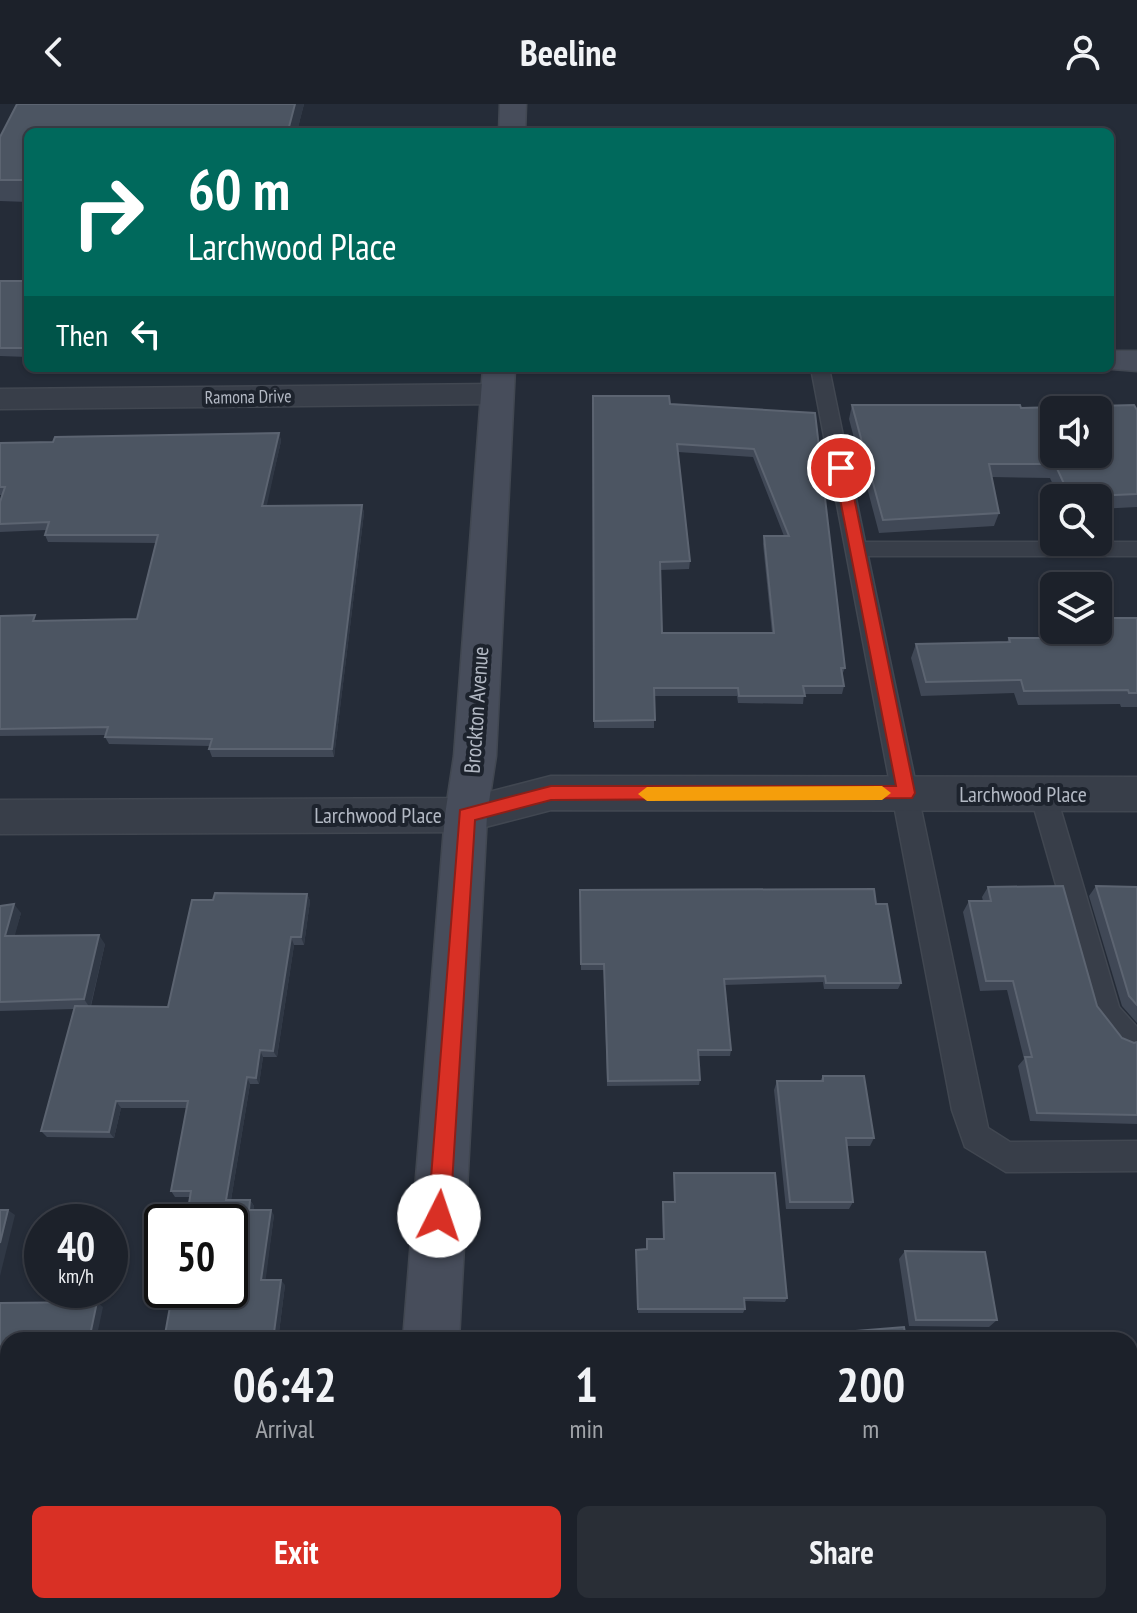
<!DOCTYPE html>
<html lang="en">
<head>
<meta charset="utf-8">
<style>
  :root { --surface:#1c212a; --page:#292e36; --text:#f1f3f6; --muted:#a0a3a8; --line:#3a3e47; --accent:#d93025 }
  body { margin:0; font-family:"PT Sans Narrow",sans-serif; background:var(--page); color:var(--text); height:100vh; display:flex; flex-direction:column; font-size:30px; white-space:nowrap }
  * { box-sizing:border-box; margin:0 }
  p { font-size:26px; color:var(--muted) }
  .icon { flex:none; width:44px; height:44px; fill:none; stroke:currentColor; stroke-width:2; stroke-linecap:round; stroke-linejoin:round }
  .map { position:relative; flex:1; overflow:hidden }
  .panel { position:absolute; left:0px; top:1228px; width:1138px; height:282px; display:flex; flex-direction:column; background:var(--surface); border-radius:24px 24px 0 0; box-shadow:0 2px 6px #0004,0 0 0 2px var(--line) }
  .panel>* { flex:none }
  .hud { position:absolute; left:24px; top:24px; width:1090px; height:244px; border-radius:12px; box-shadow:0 2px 6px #0004,0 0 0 2px var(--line); background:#00695c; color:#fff; overflow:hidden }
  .buttons { position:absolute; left:1040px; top:292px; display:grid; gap:16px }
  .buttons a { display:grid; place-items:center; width:72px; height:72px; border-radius:12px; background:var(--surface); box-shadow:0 2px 6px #0004,0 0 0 2px var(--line); font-size:40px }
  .speed { position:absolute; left:24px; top:1100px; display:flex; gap:16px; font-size:40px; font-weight:700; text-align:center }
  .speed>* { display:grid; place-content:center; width:104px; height:104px; border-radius:50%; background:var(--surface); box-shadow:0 2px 6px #0004,0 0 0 2px var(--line); line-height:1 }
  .speed small { font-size:20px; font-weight:400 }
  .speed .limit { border:4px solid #111; border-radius:12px; background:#fff; color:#111 }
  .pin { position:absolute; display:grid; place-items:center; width:68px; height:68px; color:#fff; margin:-34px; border:4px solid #fff; border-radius:50%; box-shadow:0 2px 8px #0007 }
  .me { position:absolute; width:88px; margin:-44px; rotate:4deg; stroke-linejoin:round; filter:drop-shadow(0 0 6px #0008) }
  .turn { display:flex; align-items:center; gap:28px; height:168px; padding:0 32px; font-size:36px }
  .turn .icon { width:104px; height:104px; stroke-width:2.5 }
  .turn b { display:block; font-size:56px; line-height:68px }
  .then { display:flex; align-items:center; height:76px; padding:0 32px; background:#0003; gap:16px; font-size:30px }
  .eta { display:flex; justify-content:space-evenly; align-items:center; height:136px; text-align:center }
  .eta b { font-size:48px; font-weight:800; line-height:56px }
  .cta { display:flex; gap:16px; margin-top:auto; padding:16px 32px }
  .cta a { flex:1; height:92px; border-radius:12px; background:var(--accent); color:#fff; font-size:32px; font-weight:800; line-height:92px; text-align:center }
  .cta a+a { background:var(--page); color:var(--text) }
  header { display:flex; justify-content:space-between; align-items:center; height:104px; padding:0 32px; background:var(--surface); font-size:36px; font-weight:800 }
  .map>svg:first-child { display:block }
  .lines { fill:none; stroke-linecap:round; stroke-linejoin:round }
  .lane-casing { stroke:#414751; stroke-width:3 }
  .street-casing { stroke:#414751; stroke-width:3 }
  .secondary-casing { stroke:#414751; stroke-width:3 }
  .lane { fill:#383e49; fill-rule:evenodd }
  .street { fill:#383e49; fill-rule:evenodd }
  .secondary { fill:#474d5b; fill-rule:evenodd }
  .wall { fill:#404856; fill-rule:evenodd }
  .shaded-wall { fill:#303845 }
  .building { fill:#4c5562; stroke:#5c6471; stroke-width:2; fill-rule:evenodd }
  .route { fill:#d93025; stroke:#8d1f18; stroke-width:2 }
  .slow { fill:#f59e0b }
  .labels { text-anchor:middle; stroke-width:8; stroke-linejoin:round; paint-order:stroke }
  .far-street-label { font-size:18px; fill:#b3b9c4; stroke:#1d232d }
  .street-label { font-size:22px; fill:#b3b9c4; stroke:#1d232d }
</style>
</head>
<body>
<header><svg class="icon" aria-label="back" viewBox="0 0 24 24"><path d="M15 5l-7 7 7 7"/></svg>Beeline<svg class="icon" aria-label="person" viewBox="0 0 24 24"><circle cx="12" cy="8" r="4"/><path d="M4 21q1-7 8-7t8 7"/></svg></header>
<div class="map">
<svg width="1137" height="1509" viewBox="0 0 1137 1509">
  <rect width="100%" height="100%" fill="#252c38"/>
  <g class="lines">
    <defs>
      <g id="lane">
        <path d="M811 264H829L865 438H1137V452H868L988 1024 1010 1038 1137 1037V1067L1006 1068 965 1043 952 1006Z"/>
        <path d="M1043 680 1052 683 1056 690 1119 903 1137 923V941L1127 945 1117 941 1093 910 1030 690 1034 683Z"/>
      </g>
      <g id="street">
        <path d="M496 280 508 283 512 290 508 297 496 300 0 305V285Z"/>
        <path d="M551 672 1137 673V707L551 706 466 728 0 730V696L466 694Z"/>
        <path d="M0 1473H8V1502H415L412 1509H0Z"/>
      </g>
      <g id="secondary">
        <path d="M500 0H526L525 28H499Z"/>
        <path d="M1110 247H1137V267L1100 264H1110Z"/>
        <path d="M483 264H515L496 652 487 711 459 1236H403L445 711 454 652Z"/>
        <path d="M382 1502H444L443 1509H381Z"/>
      </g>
    </defs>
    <use href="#lane" class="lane-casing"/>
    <use href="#street" class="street-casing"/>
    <use href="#secondary" class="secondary-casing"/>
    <use href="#lane" class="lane"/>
    <use href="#street" class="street"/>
    <use href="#secondary" class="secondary"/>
  </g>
  <g class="wall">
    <path d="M17 0H304L298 23 28 28V98L0 97V33Z"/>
    <path d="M0 177H28V253L0 252Z"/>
    <path d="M593 292 670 300 815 309 845 564 842 571 844 582 842 590H804L803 600 738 599 737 592H654V624H594ZM678 348 753 353 784 432H764L763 440 772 529H662L660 466 689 465 690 457Z"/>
    <path d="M852 301 1137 306V403L1098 405V394H1059L1050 374 992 373 999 409 994 422 879 429 849 315Z"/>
    <path d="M279 329 281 337 266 402 362 401 364 409 334 653H212L209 645 210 642 109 640 105 633 106 631 0 632V512L37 517 137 515 156 439 48 438 45 431 46 426 0 428V398L2 391H0V339L53 338Z"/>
    <path d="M1105 514H1137V603H1121L1120 600 1018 601 1014 589 921 592 911 554 916 540 1007 538 1009 534H1100L1098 528Z"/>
    <path d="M1096 782 1137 783V919L1122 902 1089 792Z"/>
    <path d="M988 783 1097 902 1122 934 1134 939 1137 938V1020L1030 1017 1018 962 1024 955 1007 886 980 887 963 808 969 797H983L982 793Z"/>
    <path d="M580 786 876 800 901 879 898 885H824L823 878 724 881 731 946 730 952H698L700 976 699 981 607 982 604 866H581Z"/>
    <path d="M307 790 310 797 304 841H294L277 953H263L259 980H250L231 1096H250L254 1102 253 1106 274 1111 265 1176 285 1181 278 1236 190 1093H175L171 1087 187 1004H121L114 1034 47 1033 41 1027 74 905 0 907V802L21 809 14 832 105 840 91 902 168 903 213 796Z"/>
    <path d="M823 972 874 1034 870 1042H847L853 1098 849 1105H786L774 986 777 977H820Z"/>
    <path d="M674 1069 787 1194 785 1198 744 1197 745 1205 743 1209H638L636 1146 646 1145 647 1135H663L662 1102 663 1098H674Z"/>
    <path d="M905 1147 997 1216 989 1223 909 1222 899 1155Z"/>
    <path d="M844 1228 906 1236H837Z"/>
    <path d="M1137 1320V1434H1130V1321Z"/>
  </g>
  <g class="shaded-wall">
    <path d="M295 0H304L297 28 289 23Z"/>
    <path d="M279 329 281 337 265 410 262 402Z"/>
    <path d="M362 401 364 409 334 653 332 645Z"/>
    <path d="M307 790 310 797 304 841 301 833Z"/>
    <path d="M14 800 21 809 12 842 5 832Z"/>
    <path d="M99 831 105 840 90 904 84 895Z"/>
    <path d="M291 833 294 841 277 953 273 947Z"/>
    <path d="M260 946 263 953 259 980 256 974Z"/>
    <path d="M247 973 250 980 230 1102 226 1096Z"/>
    <path d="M116 997 121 1004 114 1034 109 1028Z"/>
    <path d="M250 1096 254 1102 253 1111 249 1106Z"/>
    <path d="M8 1106 15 1111 0 1172V1139Z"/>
    <path d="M271 1106 274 1111 265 1181 261 1176Z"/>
    <path d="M281 1176 285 1181 278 1236H273Z"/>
    <path d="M97 1198 103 1203 96 1236H89Z"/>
  </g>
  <g class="building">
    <path d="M17 0H295L289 23H364L363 28H28V76H0V33Z"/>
    <rect x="0" y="177" width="28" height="67"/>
    <path d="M593 292H669L670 300 815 309 845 564H841L844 582H803L805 592H739L738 584H654L655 616 594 617ZM677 340 754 345 789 432H764L774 529H662L660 458 690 457Z"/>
    <path d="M852 301H1020L1021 304 1134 301 1137 306V390L1070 393 1055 360H989L999 409 883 416ZM1054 306H1098V350H1054Z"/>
    <path d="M279 329 262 402 362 401 332 645H209L212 635 105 633 108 623 0 625V512L35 511 33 517 137 515 158 431H45L49 418 0 420V398L5 383H0V339L53 338 55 333Z"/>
    <path d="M1105 514H1137V589H1129L1128 586 1024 587 1021 576 926 578 916 540 1010 538 1009 534H1111Z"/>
    <path d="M1063 782 1097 902 1122 934 1134 939 1137 938V1011L1037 1009 1025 953H1032L1013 877H986L969 797H991L988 783Z"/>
    <path d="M1096 782 1137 783V901L1129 892Z"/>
    <path d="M874 785 876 800H887L901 879H826L825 872 724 875 731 946H698L700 976 608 977 604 860H581L580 786Z"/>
    <path d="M215 789 307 790 301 833H291L273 947 260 946 256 974 247 973 226 1096H250L249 1106H271L261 1176H281L273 1236H164L173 1186H230V1118H186L191 1087H171L188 997H116L109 1028 41 1027 75 902 168 903 192 796H213Z"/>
    <path d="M14 800 5 832 99 831 84 895 0 898V802Z"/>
    <path d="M823 972H864L874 1034H846L853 1098H790L777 977H823Z"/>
    <path d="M674 1069H775L787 1194H744L745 1205H638L636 1146 647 1145V1135H664L663 1098H675Z"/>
    <path d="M0 1106H8L0 1139Z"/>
    <path d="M905 1147 985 1148 997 1216H916Z"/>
    <path d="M97 1198 89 1236H8V1352H2L7 1330H0V1199Z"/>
    <path d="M904 1223 906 1236H845L844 1228Z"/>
    <path d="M1137 1320V1430H1130V1321Z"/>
  </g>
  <path class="route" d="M841 360 848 364 915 689 912 694 551 696 475 716 450 1112 447 1120 439 1123 431 1120 428 1112 460 706 551 682H896L834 364Z"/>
  <path class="slow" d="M882 682 891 689 882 696 647 697 638 690 647 683Z"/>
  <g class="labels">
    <g class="far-street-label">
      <text transform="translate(248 293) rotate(-1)" y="6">Ramona Drive</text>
    </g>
    <g class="street-label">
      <text transform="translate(476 606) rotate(-86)" y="8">Brockton Avenue</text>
      <text x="1023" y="698">Larchwood Place</text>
      <text x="378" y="719">Larchwood Place</text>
    </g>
  </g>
</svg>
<div class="buttons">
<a><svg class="icon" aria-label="sound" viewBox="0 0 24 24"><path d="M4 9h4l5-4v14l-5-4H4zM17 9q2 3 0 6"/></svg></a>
<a><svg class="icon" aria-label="search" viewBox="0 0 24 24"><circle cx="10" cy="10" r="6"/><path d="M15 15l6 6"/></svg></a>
<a><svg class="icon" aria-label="layers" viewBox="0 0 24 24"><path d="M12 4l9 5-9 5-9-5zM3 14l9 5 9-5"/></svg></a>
</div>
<div class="speed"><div>40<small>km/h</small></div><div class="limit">50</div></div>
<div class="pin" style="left:841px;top:364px;background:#d93025"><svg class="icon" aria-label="arrive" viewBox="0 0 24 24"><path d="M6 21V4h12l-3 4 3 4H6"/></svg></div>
<svg class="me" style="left:439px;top:1112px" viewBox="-20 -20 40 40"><circle r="19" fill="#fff"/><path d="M0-13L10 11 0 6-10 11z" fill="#d93025"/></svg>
<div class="hud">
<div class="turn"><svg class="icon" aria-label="right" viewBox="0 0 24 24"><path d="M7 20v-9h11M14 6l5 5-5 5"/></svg><div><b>60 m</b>Larchwood Place</div></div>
<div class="then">Then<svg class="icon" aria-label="left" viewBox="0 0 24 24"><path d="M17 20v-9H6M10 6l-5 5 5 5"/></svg></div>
</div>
<section class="panel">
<div class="eta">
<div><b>06:42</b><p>Arrival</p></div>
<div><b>1</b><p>min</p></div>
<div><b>200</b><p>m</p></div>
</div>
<div class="cta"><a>Exit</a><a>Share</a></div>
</section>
</div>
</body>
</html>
